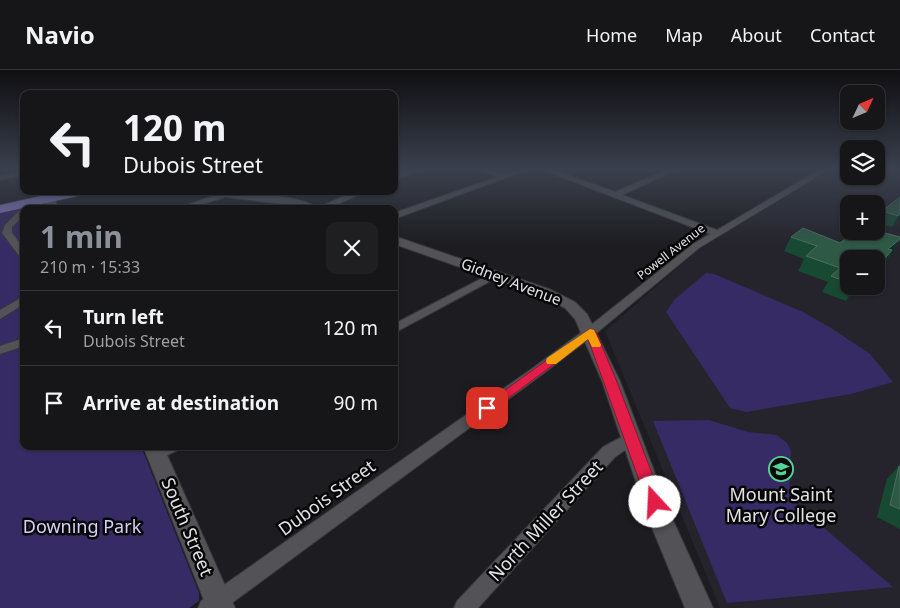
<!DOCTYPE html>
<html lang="en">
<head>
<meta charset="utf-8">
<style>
  :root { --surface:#161518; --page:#1f1e21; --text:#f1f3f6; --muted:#9e9fa2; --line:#353437; --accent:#8c9099 }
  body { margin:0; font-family:"Noto Sans",sans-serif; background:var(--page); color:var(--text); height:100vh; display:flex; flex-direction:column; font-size:19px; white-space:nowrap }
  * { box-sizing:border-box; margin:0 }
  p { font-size:16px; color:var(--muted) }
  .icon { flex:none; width:28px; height:28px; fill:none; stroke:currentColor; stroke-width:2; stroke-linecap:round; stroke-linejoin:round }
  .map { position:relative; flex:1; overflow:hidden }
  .sheet { position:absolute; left:20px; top:135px; width:378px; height:245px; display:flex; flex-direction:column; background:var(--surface); border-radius:10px; box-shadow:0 1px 4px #0004,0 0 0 1px var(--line) }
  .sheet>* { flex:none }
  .guide { position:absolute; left:20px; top:20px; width:378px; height:105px; border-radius:10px; box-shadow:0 1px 4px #0004,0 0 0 1px var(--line); background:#161518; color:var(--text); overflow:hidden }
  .needle { width:32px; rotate:46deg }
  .tools { position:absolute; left:840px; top:15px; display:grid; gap:10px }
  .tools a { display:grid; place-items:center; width:45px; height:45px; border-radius:10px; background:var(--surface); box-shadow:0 1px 4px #0004,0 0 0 1px var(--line); font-size:25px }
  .pin { position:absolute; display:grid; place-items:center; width:42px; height:42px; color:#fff; margin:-21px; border-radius:10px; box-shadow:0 2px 8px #0006 }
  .me { position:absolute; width:55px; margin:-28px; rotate:340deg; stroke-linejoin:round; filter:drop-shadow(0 0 4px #0008) }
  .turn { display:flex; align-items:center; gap:18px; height:105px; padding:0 20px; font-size:22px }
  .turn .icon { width:65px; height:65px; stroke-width:2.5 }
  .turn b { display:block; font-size:35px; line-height:42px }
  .round { display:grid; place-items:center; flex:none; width:52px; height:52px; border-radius:10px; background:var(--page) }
  .headline { display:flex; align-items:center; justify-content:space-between; height:85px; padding:0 20px }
  h1 { font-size:30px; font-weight:700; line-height:38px; color:var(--accent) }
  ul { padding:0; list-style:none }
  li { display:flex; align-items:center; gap:15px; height:75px; padding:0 20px; border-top:1px solid var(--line) }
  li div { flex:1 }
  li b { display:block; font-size:19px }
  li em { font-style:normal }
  header { display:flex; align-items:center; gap:30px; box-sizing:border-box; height:70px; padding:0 25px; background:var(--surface); border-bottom:1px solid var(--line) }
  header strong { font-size:24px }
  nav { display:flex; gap:28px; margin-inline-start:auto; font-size:18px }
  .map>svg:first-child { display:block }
  .built { fill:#25242d; fill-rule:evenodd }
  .green { fill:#372b65 }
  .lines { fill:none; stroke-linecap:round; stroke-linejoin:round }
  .minor-casing { stroke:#373739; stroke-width:2 }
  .tertiary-casing { stroke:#373739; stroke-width:2 }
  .trunk-casing { stroke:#373739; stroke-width:1 }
  .minor { fill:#535357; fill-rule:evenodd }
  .tertiary { fill:#535357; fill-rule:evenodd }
  .trunk { fill:#8478c3; fill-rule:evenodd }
  .wall { fill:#174933 }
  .shaded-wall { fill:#103024 }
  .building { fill:#2d5946; stroke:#496e5f }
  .route { fill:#e11d48; stroke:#92132f }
  .slow { fill:#f59e0b }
  .labels { text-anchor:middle; stroke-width:5; stroke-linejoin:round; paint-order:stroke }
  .far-street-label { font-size:12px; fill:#e2e2e4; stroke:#070708 }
  .street-label { font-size:15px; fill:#e2e2e4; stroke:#070708 }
  .near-poi-label { font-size:18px; fill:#e2e2e4; stroke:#070708 }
  .near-street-label { font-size:18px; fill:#e2e2e4; stroke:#070708 }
  .near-park-label { font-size:18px; fill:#d4d0f9; stroke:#070708 }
</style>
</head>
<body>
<header>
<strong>Navio</strong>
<nav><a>Home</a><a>Map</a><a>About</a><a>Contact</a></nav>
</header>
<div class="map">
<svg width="900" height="538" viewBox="0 0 900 538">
  <rect width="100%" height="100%" fill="#1d1c20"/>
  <path class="built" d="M831 100H849V106H876V100H900V538H720L605 261 698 180ZM849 134H876V161H849ZM849 189H876V216H849Z"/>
  <g class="green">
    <path d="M43 133 46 139H24V376H141L199 523V531L189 538H0V141Z"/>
    <path d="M706 203 714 204 803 242 831 258 870 284 893 312 851 324 746 342 730 338 666 242 674 230Z"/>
    <path d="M709 350 748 362 777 365 787 373 791 381 789 428 893 517 727 533 653 351Z"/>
  </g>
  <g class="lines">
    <defs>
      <g id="minor">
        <path d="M409 100H420L394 111V106Z"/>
        <path d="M482 100C490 100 495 102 503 104 508 104 519 100 527 100L394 149V143L497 107Z"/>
        <path d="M543 100H554L615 122 666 100H676L622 125 717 160 819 100H828L699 178 594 265 540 306 225 538H198L201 531 530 300 586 259 693 174 710 164Z"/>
        <path d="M24 101V105L0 110V106Z"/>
        <path d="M257 121H269L251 130 244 128Z"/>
        <path d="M355 121H367L327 139H315Z"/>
        <path d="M222 123H225V127L188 139H175Z"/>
        <path d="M24 136 28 139H24V145L12 157V163L24 178V188L20 187 2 163 5 155Z"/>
        <path d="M494 202 499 205 498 207 394 263V254Z"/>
        <path d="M24 226V234L0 249V240Z"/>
        <path d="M24 268V276L0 284V276Z"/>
        <path d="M631 362 637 364 639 368 637 372 615 387 478 538H454L457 531 603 377Z"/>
        <path d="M157 376H180L178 380 157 390 151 389 149 384 151 379Z"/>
      </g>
      <g id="tertiary">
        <path d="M41 121H51L59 139H48Z"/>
        <path d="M197 121C222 121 302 123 319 139H301L289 135 202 124Z"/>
        <path d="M394 166 549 219 575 232 587 244 620 311 672 448 713 538H685L648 448 602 311 575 249 565 238 539 225 394 174Z"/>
        <path d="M143 376H163L235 538H207Z"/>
      </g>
      <path id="trunk" d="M63 121H90L83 125 0 143V135Z"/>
    </defs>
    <use href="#minor" class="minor-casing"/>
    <use href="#tertiary" class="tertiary-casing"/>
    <use href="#trunk" class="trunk-casing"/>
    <use href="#minor" class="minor"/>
    <use href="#tertiary" class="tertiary"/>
    <use href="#trunk" class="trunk"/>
  </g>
  <g class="wall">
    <path d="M900 127V149L892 157 876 152 882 141Z"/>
    <path d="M880 166 900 167V170L883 195 849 189V216H865L860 223H855L846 231 822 222 828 212 798 201 804 189 784 181 791 167 840 173Z"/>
    <path d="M899 396H900V459L877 447 887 409Z"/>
  </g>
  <g class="shaded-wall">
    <path d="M900 144V149L892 157 898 146Z"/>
    <path d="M900 169 892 183 889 185 883 195 876 203V199L888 179Z"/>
    <path d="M855 216H859L855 223 846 231Z"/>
  </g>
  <g class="building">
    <path d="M900 127V144L898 146 882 141Z"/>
    <path d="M803 158 840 173 856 161H865L880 166 885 163 900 167V169L888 179 892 180 876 199V189H849V213L831 206 840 198 806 186 817 176 791 167Z"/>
    <path d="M899 396H900V439L890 435Z"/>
  </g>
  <linearGradient id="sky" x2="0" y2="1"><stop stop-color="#100f12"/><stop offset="0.57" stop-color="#3a404e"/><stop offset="1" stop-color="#3a404e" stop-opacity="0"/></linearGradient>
  <rect width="900" height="175" fill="url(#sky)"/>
  <path class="route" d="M590 259 596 262 617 312 663 432 660 437 655 439 649 437 647 432 588 269 491 341 487 343 480 338Z"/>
  <path class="slow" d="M590 259 594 260 601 275 600 277H592L588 269 556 294H547L546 291 547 288Z"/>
  <defs>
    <symbol id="university-ring" viewBox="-11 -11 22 22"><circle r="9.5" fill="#070708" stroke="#53d396" stroke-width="1.5"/><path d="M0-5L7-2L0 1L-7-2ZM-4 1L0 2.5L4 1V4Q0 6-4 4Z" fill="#53d396"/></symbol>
  </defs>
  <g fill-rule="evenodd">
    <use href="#university-ring" x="767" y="385" width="28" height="28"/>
  </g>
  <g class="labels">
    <g class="far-street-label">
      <text transform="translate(671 182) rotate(-38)" y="4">Powell Avenue</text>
    </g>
    <g class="street-label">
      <text transform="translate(511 212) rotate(21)" y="5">Gidney Avenue</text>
    </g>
    <g class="near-poi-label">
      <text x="781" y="431">Mount Saint<tspan x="781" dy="21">Mary College</tspan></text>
    </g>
    <g class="near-street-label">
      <text transform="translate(327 428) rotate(-36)" y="6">Dubois Street</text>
      <text transform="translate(546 451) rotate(-47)" y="6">North Miller Street</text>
      <text transform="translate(187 457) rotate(67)" y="6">South Street</text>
    </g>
    <g class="near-park-label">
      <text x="82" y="463">Downing Park</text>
    </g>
  </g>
</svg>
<div class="tools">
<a><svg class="needle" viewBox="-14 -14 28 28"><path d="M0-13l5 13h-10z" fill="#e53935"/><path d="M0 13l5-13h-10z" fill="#9e9fa2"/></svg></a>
<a><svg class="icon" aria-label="layers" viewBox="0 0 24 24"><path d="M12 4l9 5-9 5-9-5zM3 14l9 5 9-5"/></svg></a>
<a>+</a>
<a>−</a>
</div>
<div class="pin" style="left:487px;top:338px;background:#d93025"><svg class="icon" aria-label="arrive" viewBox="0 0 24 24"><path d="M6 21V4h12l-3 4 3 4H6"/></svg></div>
<svg class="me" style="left:655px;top:432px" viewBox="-20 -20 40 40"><circle r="19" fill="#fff"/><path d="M0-13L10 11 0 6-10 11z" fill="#e11d48"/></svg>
<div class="guide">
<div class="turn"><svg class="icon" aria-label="left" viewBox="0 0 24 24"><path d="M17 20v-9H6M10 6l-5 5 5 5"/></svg><div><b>120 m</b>Dubois Street</div></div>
</div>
<section class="sheet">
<div class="headline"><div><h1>1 min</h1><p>210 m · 15:33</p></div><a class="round"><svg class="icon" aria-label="close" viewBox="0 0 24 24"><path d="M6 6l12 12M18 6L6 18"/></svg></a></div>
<ul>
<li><svg class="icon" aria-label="left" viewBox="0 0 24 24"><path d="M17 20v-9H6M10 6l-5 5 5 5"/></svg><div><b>Turn left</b><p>Dubois Street</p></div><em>120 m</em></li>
<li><svg class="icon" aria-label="arrive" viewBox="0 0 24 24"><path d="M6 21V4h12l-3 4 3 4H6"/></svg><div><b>Arrive at destination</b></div><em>90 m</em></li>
</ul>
</section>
</div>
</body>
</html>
